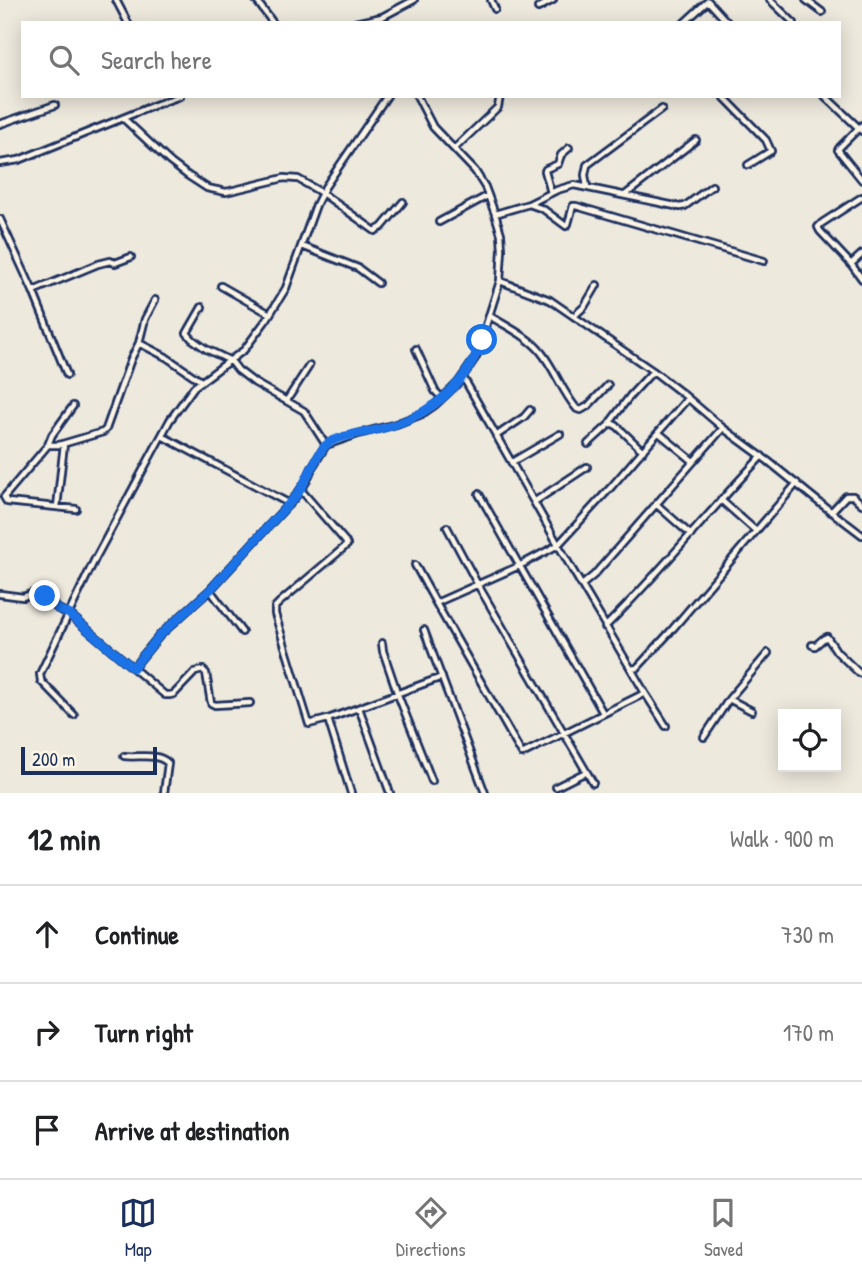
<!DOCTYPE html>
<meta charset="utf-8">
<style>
:root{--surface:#fff;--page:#f2f2f2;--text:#202124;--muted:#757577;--line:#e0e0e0;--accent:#1b2f5e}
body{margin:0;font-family:"Patrick Hand",sans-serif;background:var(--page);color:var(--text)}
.controls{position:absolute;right:21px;bottom:21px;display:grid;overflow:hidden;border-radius:0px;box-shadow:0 4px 18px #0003}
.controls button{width:63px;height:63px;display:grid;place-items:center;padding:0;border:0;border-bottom:2px solid var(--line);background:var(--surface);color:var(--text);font:35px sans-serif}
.scale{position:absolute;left:21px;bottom:18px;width:136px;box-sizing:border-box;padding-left:7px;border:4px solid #1b2f5e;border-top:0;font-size:19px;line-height:24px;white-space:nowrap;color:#1b2f5e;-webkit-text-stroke:5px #fcf5e5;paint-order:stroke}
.stop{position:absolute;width:21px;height:21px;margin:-16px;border:5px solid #1a73e8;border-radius:50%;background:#fff}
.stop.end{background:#1a73e8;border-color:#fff;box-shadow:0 2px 7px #0008}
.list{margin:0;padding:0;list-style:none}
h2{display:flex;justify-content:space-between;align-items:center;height:91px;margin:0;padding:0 28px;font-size:30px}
h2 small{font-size:23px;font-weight:400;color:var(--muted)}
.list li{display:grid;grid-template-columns:46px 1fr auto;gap:21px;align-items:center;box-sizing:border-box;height:98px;padding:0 28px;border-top:2px solid var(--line)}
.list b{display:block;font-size:26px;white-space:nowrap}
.list em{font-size:23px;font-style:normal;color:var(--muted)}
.icon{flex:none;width:38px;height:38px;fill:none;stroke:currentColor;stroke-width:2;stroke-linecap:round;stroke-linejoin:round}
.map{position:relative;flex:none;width:862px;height:793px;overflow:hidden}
.search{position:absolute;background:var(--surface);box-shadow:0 4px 18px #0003;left:21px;right:21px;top:21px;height:77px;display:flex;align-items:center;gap:18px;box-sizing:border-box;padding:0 24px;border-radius:0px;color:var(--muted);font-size:26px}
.sheet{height:385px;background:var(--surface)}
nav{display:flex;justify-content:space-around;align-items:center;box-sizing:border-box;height:98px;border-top:2px solid var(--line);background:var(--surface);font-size:19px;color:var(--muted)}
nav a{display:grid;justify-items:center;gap:4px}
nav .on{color:var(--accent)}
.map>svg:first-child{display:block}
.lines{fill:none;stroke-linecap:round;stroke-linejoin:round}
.minor-casing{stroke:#1b2f5e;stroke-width:10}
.minor{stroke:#fcf5e5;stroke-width:4.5}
.route{stroke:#1a73e8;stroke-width:9}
</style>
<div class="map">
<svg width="862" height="793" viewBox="0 0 862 793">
<rect width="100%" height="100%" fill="#eee9dd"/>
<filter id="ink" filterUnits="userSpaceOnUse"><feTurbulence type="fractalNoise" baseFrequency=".0143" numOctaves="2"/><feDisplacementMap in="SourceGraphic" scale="14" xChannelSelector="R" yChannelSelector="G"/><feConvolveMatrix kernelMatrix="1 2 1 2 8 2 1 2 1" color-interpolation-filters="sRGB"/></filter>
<g filter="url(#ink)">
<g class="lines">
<defs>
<path id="minor" d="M116,0L128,23
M256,0L273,23
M491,0L495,9
M770,0L794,23
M806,0L822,12
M708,1L728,23
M538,8L553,0
M355,23L382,17L414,0
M684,23L708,1
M723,96L766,140L771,151L769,152L748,165
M825,96L862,131
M123,118L170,162L187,175L207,188L226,192L284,178L298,179L322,193L375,231L382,227L403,202
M0,124L55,105
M862,125L840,147L838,150L862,180
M454,149L498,107L500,96
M0,163L19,160L155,105L180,96
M587,187L585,175L587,165L662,109
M551,193L545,171L546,169L558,164L561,155L569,148
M625,195L696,140
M529,204L557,190L574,185L680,207L685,206L712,186
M495,214L529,204L543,209L566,226L568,224L573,206H576L764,261
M0,219L33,291L67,375
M439,222L487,196
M302,246L358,268L378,283
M862,254L851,264L862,279
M851,264L820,231L818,227L822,223L862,197
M500,281L550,300L653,371L683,394L723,428L768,461L820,503L862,535
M221,286L270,314
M33,291L98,264L110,261L115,263L131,257
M202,307L187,333L192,339L206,349L231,361L238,370L255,383L304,411L326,445
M490,316C507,327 528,336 541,352C555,369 562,392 577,409L581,410L588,406L608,385
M574,316L584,307L597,285
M139,343L166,357L201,381
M416,349L435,391L442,398
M463,377L572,569L631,669L637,668L670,632L797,483
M287,400L309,366
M73,406L52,435L48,445L4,497L7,502L76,509
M659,433L693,461
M162,436L290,504
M496,436L524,417L530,410
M588,444L611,423
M48,445H59L103,432L106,429L131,359L139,343L145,319L155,300
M643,451L617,426L611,423V421L630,396L653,371
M512,462L560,434
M301,490L345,541L347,545L280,602L275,607V614L309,724L328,719
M479,494L603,713
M721,500L756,531
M534,502L587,467
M656,504L691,535
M57,507L64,444
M831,512L846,496H853L862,504
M447,527L478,585L593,783
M415,565L436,603
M582,585L594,575L723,428
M210,590L242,632
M0,594L23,597L36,592H41L58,609L69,614L165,695H170L174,694L195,672L203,670L206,673L211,703L215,705L250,703
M605,627C660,573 708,512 762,456
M424,630L485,793
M382,643L383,651L398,695L432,781
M812,645L815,646L823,639L827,637L837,652L859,673L862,674
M133,668L160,635L210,590L296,496L306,482L313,466L326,445L358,434L396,424L422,414L435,405L458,383L476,357L500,281L502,250L501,234L495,214L485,187L475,171L433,127L417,96
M631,669L645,693L522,754L436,603L519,566L558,545L612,486L688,398
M645,693L666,726
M729,699L752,711
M359,708L390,793
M74,715L41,681L40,674L95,559L170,420L194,387L244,350L267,319L286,288L316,205L325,187L387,96
M704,737L729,699L768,653
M124,756C138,758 157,752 168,763L164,793
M556,787L586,772
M351,793L328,719L442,677"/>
</defs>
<use href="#minor" class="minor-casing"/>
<use href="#minor" class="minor"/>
</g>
</g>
<g class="lines" filter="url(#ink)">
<path class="route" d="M45,596L58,609L69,614L133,668L160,635L210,590L296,496C307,482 315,456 326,445C334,437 360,433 372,431C423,420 464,391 482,340"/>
</g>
</svg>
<div class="controls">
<button><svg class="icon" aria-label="locate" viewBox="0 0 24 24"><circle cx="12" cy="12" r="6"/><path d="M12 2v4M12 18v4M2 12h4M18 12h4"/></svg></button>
</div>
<div class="scale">200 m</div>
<div class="stop" style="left:482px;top:340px"></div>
<div class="stop end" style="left:45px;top:596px"></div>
<div class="search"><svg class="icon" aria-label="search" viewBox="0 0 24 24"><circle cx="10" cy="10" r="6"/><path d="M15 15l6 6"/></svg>Search here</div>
</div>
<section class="sheet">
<h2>12 min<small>Walk · 900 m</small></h2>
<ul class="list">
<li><svg class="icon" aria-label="ahead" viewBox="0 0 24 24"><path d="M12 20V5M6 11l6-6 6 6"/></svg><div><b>Continue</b></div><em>730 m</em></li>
<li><svg class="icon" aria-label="right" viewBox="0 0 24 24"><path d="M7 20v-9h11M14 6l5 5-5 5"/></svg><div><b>Turn right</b></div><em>170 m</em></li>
<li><svg class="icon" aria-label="arrive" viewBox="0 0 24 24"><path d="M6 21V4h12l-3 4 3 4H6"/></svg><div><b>Arrive at destination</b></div></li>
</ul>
</section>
<nav>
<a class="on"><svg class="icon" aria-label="map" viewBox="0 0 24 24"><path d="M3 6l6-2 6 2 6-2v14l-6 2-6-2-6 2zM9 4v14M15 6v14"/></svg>Map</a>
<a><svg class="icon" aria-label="directions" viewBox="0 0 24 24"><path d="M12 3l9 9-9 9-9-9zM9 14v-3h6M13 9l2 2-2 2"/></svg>Directions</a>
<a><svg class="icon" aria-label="saved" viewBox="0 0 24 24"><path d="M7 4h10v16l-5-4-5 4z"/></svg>Saved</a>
</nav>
